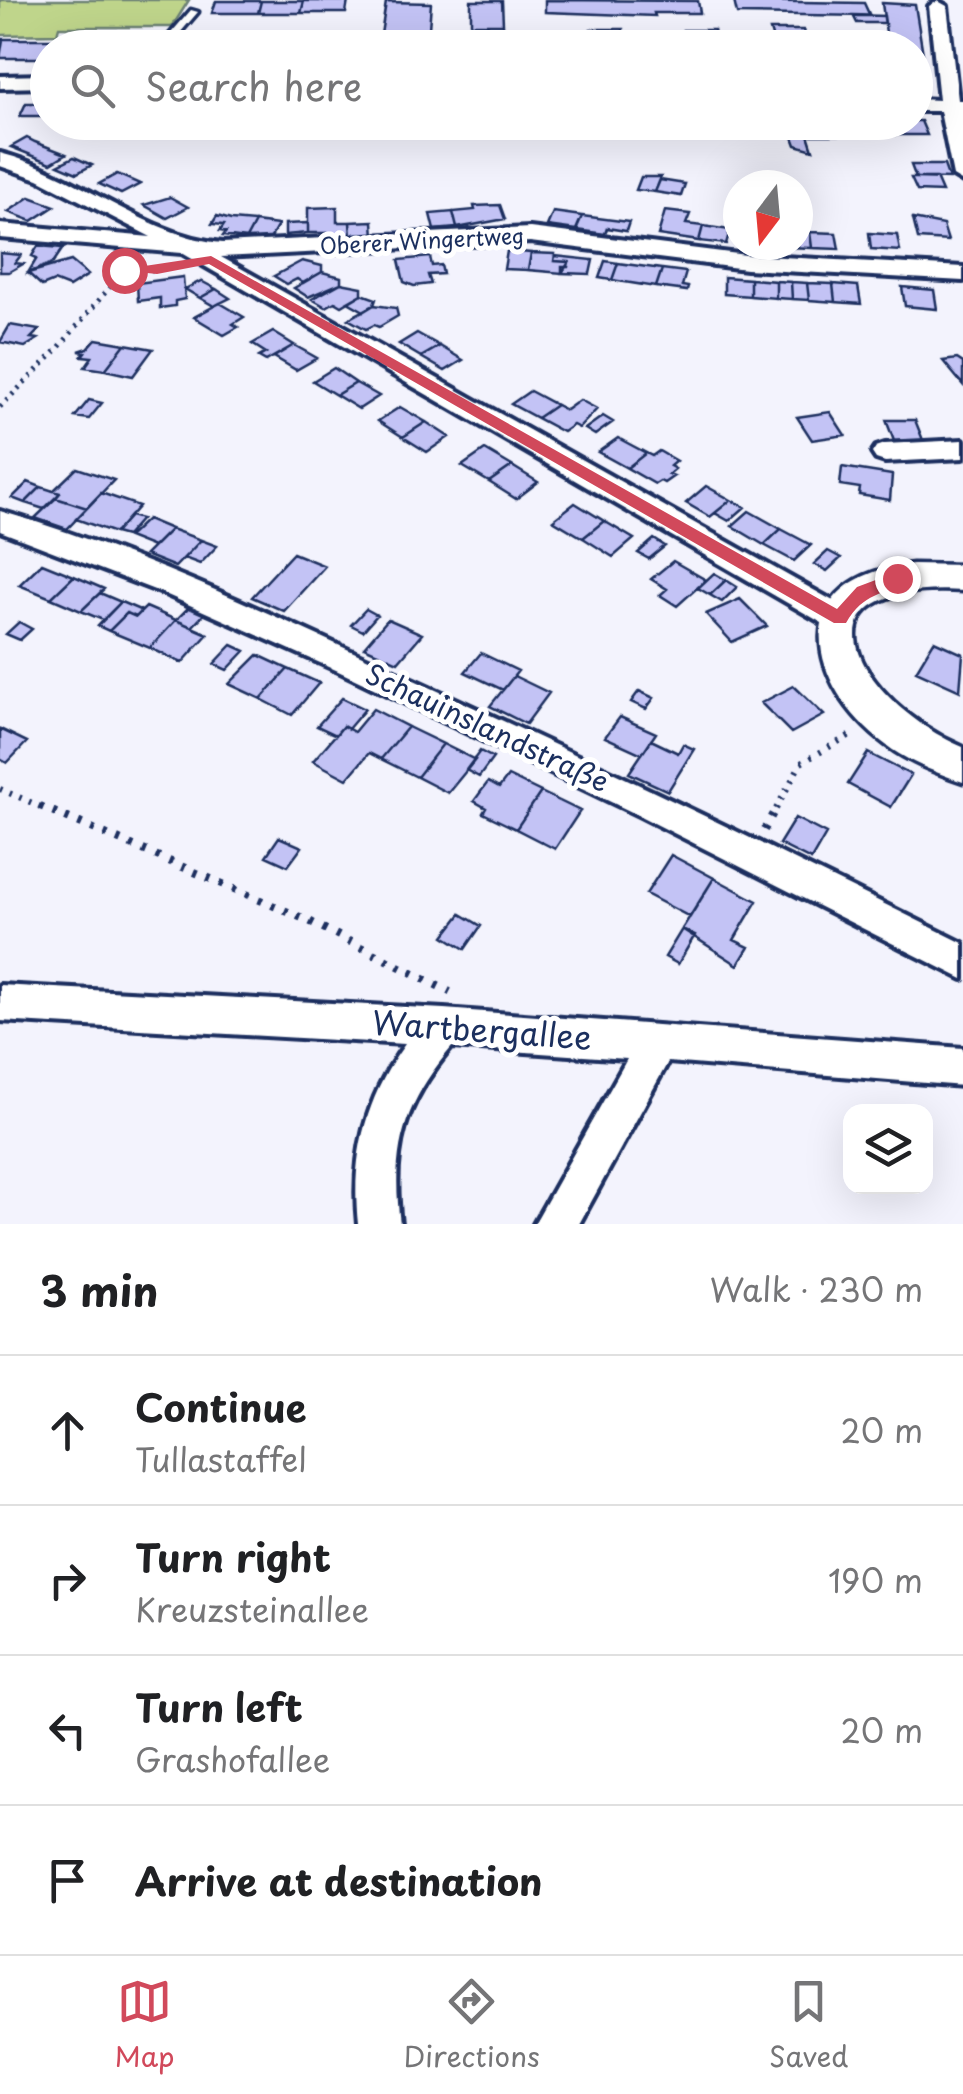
<!DOCTYPE html>
<meta charset="utf-8">
<style>
:root{--surface:#fff;--page:#f2f2f2;--text:#202124;--muted:#757577;--line:#e0e0e0;--accent:#d1495b}
body{margin:0;font-family:"Playpen Sans",sans-serif;background:var(--page);color:var(--text)}
.controls{position:absolute;right:30px;bottom:30px;display:grid;overflow:hidden;border-radius:20px;box-shadow:0 10px 40px #0002}
.controls button{width:90px;height:90px;display:grid;place-items:center;padding:0;border:0;border-bottom:2px solid var(--line);background:var(--surface);color:var(--text);font:50px sans-serif}
.compass{position:absolute;left:723px;top:170px;width:90px;height:90px;border-radius:50%;background:var(--surface);box-shadow:0 10px 40px #0002;rotate:196deg}
.stop{position:absolute;width:30px;height:30px;margin:-22px;border:8px solid #d1495b;border-radius:50%;background:#fff}
.stop.end{background:#d1495b;border-color:#fff;box-shadow:0 2px 10px #0008}
.list{margin:0;padding:0;list-style:none}
h2{display:flex;justify-content:space-between;align-items:center;height:130px;margin:0;padding:0 40px;font-size:42px}
h2 small{font-size:32px;font-weight:400;color:var(--muted)}
.list li{display:grid;grid-template-columns:65px 1fr auto;gap:30px;align-items:center;box-sizing:border-box;height:150px;padding:0 40px;border-top:2px solid var(--line)}
.list b{display:block;font-size:38px;white-space:nowrap}
.list p{margin:0;font-size:32px;white-space:nowrap;color:var(--muted)}
.list em{font-size:32px;font-style:normal;color:var(--muted)}
.icon{flex:none;width:55px;height:55px;fill:none;stroke:currentColor;stroke-width:2;stroke-linecap:round;stroke-linejoin:round}
.map{position:relative;flex:none;width:963px;height:1224px;overflow:hidden}
.search{position:absolute;background:var(--surface);box-shadow:0 10px 40px #0002;left:30px;right:30px;top:30px;height:110px;display:flex;align-items:center;gap:25px;box-sizing:border-box;padding:0 35px;border-radius:55px;color:var(--muted);font-size:38px}
.sheet{height:730px;background:var(--surface)}
nav{display:flex;justify-content:space-around;align-items:center;box-sizing:border-box;height:140px;border-top:2px solid var(--line);background:var(--surface);font-size:28px;color:var(--muted)}
nav a{display:grid;justify-items:center;gap:5px}
nav .on{color:var(--accent)}
.map>svg:first-child{display:block}
.green{fill:#bfd58b;stroke:#6d8274;stroke-width:2.5}
.building{fill:#c3c3f5;stroke:#1b2f5e;stroke-width:2.5}
.lines{fill:none;stroke-linecap:round;stroke-linejoin:round}
.service-casing{stroke:#1b2f5e;stroke-width:7}
.minor-casing{stroke:#1b2f5e;stroke-width:8}
.tertiary-casing{stroke:#1b2f5e;stroke-width:7}
.path-far2{stroke:#1b2f5e;stroke-width:5;stroke-dasharray:2.5 6;stroke-linecap:butt}
.path-far1{stroke:#1b2f5e;stroke-width:6;stroke-dasharray:2.5 8;stroke-linecap:butt}
.path{stroke:#1b2f5e;stroke-width:8;stroke-dasharray:4 10;stroke-linecap:butt}
.service{fill:#fff;fill-rule:evenodd}
.minor{fill:#fff;fill-rule:evenodd}
.tertiary{fill:#fff;fill-rule:evenodd}
.route{fill:#d1495b}
.labels{text-anchor:middle;stroke-width:10;stroke-linejoin:round;paint-order:stroke}
.far-street-label{font-size:22px;fill:#1b2f5e;stroke:#fff}
.street-label{font-size:28px;fill:#1b2f5e;stroke:#fff}
.near-street-label{font-size:32px;fill:#1b2f5e;stroke:#fff}
</style>
<div class="map">
<svg width="963" height="1224" viewBox="0 0 963 1224">
<rect width="100%" height="100%" fill="#f3f3fd"/>
<filter id="ink" filterUnits="userSpaceOnUse"><feTurbulence type="fractalNoise" baseFrequency=".01" numOctaves="2"/><feDisplacementMap in="SourceGraphic" scale="20" xChannelSelector="R" yChannelSelector="G"/><feConvolveMatrix kernelMatrix="1 2 1 2 8 2 1 2 1" color-interpolation-filters="sRGB"/></filter>
<g filter="url(#ink)">
<path class="green" d="M0,0H189L172,27H59L57,34L0,35Z"/>
<path class="building" d="M545,0L698,1L700,13H654L655,16L545,12Z
M216,1H261L258,13H212Z
M261,1H304L301,13H258Z
M304,1H348L346,13H301Z
M471,1H502L503,24H471Z
M734,1L864,3L870,16L737,14Z
M386,2L431,3L428,41H380Z
M882,3L915,5L923,54H916V48H888Z
M853,15L884,16L885,23H857Z
M476,24H503L505,47L478,48Z
M591,29H623L624,47H588L593,45L588,41L592,39Z
M683,30H714L717,48H686L681,43L684,40Z
M770,30H803L809,48H776L770,43L769,40H773Z
M77,31H116L109,48H48V58H0L3,39H74Z
M26,103H48L45,116H20Z
M916,121H921L927,135H897L892,122Z
M538,122H563V133H538Z
M563,122H585L587,133H563Z
M585,122H609L611,133H587Z
M609,122L640,123L641,129L611,133Z
M690,122H719L722,134H692Z
M719,122H746L749,135L722,134Z
M775,122H804L813,150L796,145L792,134H778Z
M804,122H833L843,131H837L838,135H808Z
M862,122H892L897,135H867Z
M27,138L35,142L66,154L51,163L11,147Z
M74,157L92,165L77,173L58,165Z
M911,165H944L949,179L916,178Z
M117,174L140,184L121,194L99,184Z
M641,177H661L655,192L636,190Z
M911,178H936L942,192L917,191Z
M660,180L685,184L681,196L655,192Z
M30,197L55,206L32,221L8,212Z
M170,197L188,207L167,218L144,205Z
M500,205L505,219L457,228L453,212L475,210L474,206Z
M337,207V222H350L351,238L327,239V233H308V208Z
M665,211L690,214L686,224L703,226L699,241L658,235Z
M453,212L457,228L434,230L430,214Z
M553,212L582,216L576,230L547,226Z
M217,216L231,220L255,222L246,239L223,236L226,232L220,231L224,225L212,224Z
M582,216L629,222L626,231L607,228L605,234L576,230Z
M913,219L943,225L948,241L918,239Z
M373,221L374,237L351,238L350,222Z
M255,222L278,225L269,241L246,239Z
M308,223V233L285,235V224Z
M703,226L730,230L726,244L699,241Z
M798,232H810L812,248L785,247L798,245Z
M810,232L836,233L839,249L812,248Z
M869,233L897,235L900,251L871,249Z
M38,246L63,248L53,263L28,273L37,258L32,256Z
M507,251L531,253L528,270L504,269Z
M0,253L21,255L15,263L23,264L9,272H0Z
M531,253L555,254L554,261L569,262L568,267H562V273L528,270Z
M555,256L593,260L590,274L562,273L569,262L554,261Z
M430,257L432,266L441,265L443,274L428,275L431,284L414,286L404,282L399,260Z
M71,261L88,275L69,287L54,281L42,286L28,273Z
M302,261L322,266V272L303,283L297,279L287,284L274,276Z
M605,261L618,263L612,280L599,278Z
M618,263L662,269L656,287L612,280Z
M662,269L686,272L682,286L688,287L687,291L656,287Z
M322,272L341,277V283L308,297L294,288Z
M183,277L185,299L175,301V306L160,308V298L138,301L137,283Z
M724,277L750,279V296L724,294Z
M750,279L776,281V298L750,296Z
M201,281L216,289L200,298L185,289Z
M776,281L791,282L792,299L776,298Z
M791,282L807,283L809,300L792,299Z
M341,283L362,287V294L342,306L335,302L326,307L312,299Z
M807,283L833,284L835,302L809,300Z
M833,284L858,286L861,304L835,302Z
M902,287L934,290L937,309L905,306Z
M216,289L230,298L214,306L200,298Z
M362,294L376,299L374,305L364,311L348,302Z
M220,303L244,317L233,324L238,327L224,335L194,317Z
M374,305L396,308L398,316L379,327L374,325L366,329L348,319Z
M10,325L39,330L31,338L38,339L25,347L0,342Z
M273,332L294,345L266,361L259,357L266,353L252,344Z
M417,333L440,346L421,357L399,344Z
M96,339L125,344L105,370L85,367L92,357L82,356L85,352L79,351L88,348Z
M125,344L153,349L133,376L105,370Z
M294,345L317,358L296,370L274,357Z
M440,346L463,360L445,371L421,357Z
M957,359L963,363V385L943,361Z
M334,368L356,383L336,395L313,381Z
M356,383L379,396L359,409L336,395Z
M530,391L556,405L537,418L511,404Z
M89,400L102,403L89,419L75,417Z
M580,400L597,409L579,428L573,425L563,432L537,418L556,405L566,410Z
M400,407L426,422L403,437L378,421Z
M830,412L845,435L812,440L797,417Z
M603,416L613,422L595,435L585,429Z
M886,420H915L923,440L894,441Z
M426,422L449,437L427,452L403,437Z
M618,438L646,453L627,468L598,452Z
M485,450L512,466L489,482L462,466Z
M659,451L676,461L670,466L675,469L669,474L674,476L664,483L660,481L655,484L627,468L646,453L652,456Z
M512,466L538,482L516,499L489,482Z
M842,467L892,475L890,500L859,495L860,488L840,485Z
M77,468L114,480L87,508L56,498L60,493L53,491Z
M28,482L41,487L25,503L12,498Z
M706,486L731,500L710,517L686,503Z
M41,487L60,493L44,509L25,503Z
M101,493L139,506L115,533L76,519Z
M56,498L87,508L67,529L35,518Z
M731,500L745,507L729,521L715,513Z
M575,503L604,521L583,538L553,520Z
M749,511L781,529L764,545L732,526Z
M130,516L141,519L126,536L115,533Z
M147,519L171,529L153,547L128,537Z
M604,521L634,539L613,557L583,538Z
M171,529L201,540L175,567L145,555Z
M781,529L811,545L794,561L764,545Z
M654,539L665,546L649,559L638,553Z
M201,540L217,546L200,564L184,558Z
M828,551L841,558L827,571L814,564Z
M293,553L325,566L284,611L252,597Z
M673,561L706,580L677,606L660,595L667,589L651,579Z
M42,563L74,576L51,598L19,585Z
M714,573L726,580L710,595L698,588Z
M74,576L104,589L81,611L51,598Z
M726,580L737,587L722,602L710,595Z
M100,593L121,602L103,620L81,611Z
M740,599L767,626L732,642L706,614Z
M121,602L142,611L136,617L127,613L109,631L98,626Z
M192,604L208,610L192,627L176,620Z
M146,607L176,620L150,648L109,631L127,613L136,617Z
M366,609L377,615L363,631L351,625Z
M388,619L422,634L398,662L364,647Z
M176,620L208,634L182,663L150,648Z
M19,622L32,629L20,640L6,634Z
M934,641L963,654L960,691L916,671Z
M232,645L245,651L227,670L214,664Z
M481,653L518,671L503,690L465,672Z
M258,655L288,669L261,699L229,684Z
M288,669L319,683L292,715L261,699Z
M514,676L549,693L526,724L490,706Z
M794,686L824,715L791,733L761,703Z
M639,691L654,698L646,709L631,702Z
M342,698L365,709L348,729L343,726L336,735L317,726Z
M373,709L408,727L381,759L369,753L347,779L313,761L343,726L354,732Z
M620,717L656,733L642,754L605,737Z
M408,727L443,744L417,777L381,759Z
M0,729L27,742L7,763L0,759Z
M651,740L678,753L683,744L694,749L668,791L629,773Z
M443,744L475,760L448,793L417,777Z
M480,751L493,758L479,777L466,770Z
M868,753L911,775L891,807L848,784Z
M508,776L541,792L516,829L483,813L486,808L474,801L488,782L499,788Z
M541,792L580,811L555,849L516,829Z
M795,818L826,834L811,860L779,844Z
M279,837L302,847L288,866L266,856Z
M671,855L714,878L690,917L646,894Z
M714,878L757,901L734,940L749,947L738,965L682,929Z
M461,914L481,926L465,949L444,936Z
M682,929L695,935L678,964L665,957Z"/>
<g class="lines">
<defs>
<path id="service" d="M191,10L198,12L167,48H158Z"/>
<path id="minor" d="M938,1L947,6L958,100H963V182L953,176L940,111H916V99L939,100L929,6Z
M48,75V87L0,88V76Z
M0,153C77,172 146,237 223,243L530,228L746,255L963,267V281L746,269L530,242L221,257L851,611L855,619L851,627L840,630L829,627L182,253L0,238V224L151,237L38,179L0,166Z
M963,440V458L885,462L876,459L872,453L876,447L885,444Z
M0,511C138,551 271,614 401,674C590,760 778,850 963,943V979L638,815L336,670L165,594L0,531Z
M0,985L444,1009L963,1048V1086L668,1062L579,1224H534L627,1059L452,1047C403,1105 391,1149 400,1224H358C351,1157 365,1099 405,1044L0,1021Z"/>
<path id="tertiary" d="M913,564L963,565V591C787,580 858,701 963,747V782C937,773 908,762 886,745C804,683 785,577 913,564Z"/>
</defs>
<use href="#service" class="service-casing"/>
<use href="#minor" class="minor-casing"/>
<use href="#tertiary" class="tertiary-casing"/>
<path class="path-far2" d="M0,407L56,351L125,269L155,270"/>
<path class="path-far1" d="M0,789L46,809
M776,809L801,763L854,733"/>
<path class="path" d="M40,806L307,920L450,992
M764,830L777,806"/>
<use href="#service" class="service"/>
<use href="#minor" class="minor"/>
<use href="#tertiary" class="tertiary"/>
</g>
</g>
<path class="route" d="M211,256L837,609L857,587L897,572L905,578C883,598 864,591 846,623H834L209,264L157,274L118,270Z"/>
<g class="labels">
<g class="far-street-label">
<text transform="translate(422 241) rotate(-3)" y="8">Oberer Wingertweg</text>
</g>
<g class="street-label">
<text transform="translate(487 728) rotate(25)" y="10">Schauinslandstraße</text>
</g>
<g class="near-street-label">
<text transform="translate(482 1031) rotate(4)" y="11">Wartbergallee</text>
</g>
</g>
</svg>
<div class="controls">
<button><svg class="icon" aria-label="layers" viewBox="0 0 24 24"><path d="M12 4l9 5-9 5-9-5zM3 14l9 5 9-5"/></svg></button>
</div>
<svg class="compass" viewBox="-18 -18 36 36"><path d="M0-13l5 13h-10z" fill="#e53935"/><path d="M0 13l5-13h-10z" fill="#757577"/></svg>
<div class="stop" style="left:124px;top:270px"></div>
<div class="stop end" style="left:897px;top:578px"></div>
<div class="search"><svg class="icon" aria-label="search" viewBox="0 0 24 24"><circle cx="10" cy="10" r="6"/><path d="M15 15l6 6"/></svg>Search here</div>
</div>
<section class="sheet">
<h2>3 min<small>Walk · 230 m</small></h2>
<ul class="list">
<li><svg class="icon" aria-label="ahead" viewBox="0 0 24 24"><path d="M12 20V5M6 11l6-6 6 6"/></svg><div><b>Continue</b><p>Tullastaffel</p></div><em>20 m</em></li>
<li><svg class="icon" aria-label="right" viewBox="0 0 24 24"><path d="M7 20v-9h11M14 6l5 5-5 5"/></svg><div><b>Turn right</b><p>Kreuzsteinallee</p></div><em>190 m</em></li>
<li><svg class="icon" aria-label="left" viewBox="0 0 24 24"><path d="M17 20v-9H6M10 6l-5 5 5 5"/></svg><div><b>Turn left</b><p>Grashofallee</p></div><em>20 m</em></li>
<li><svg class="icon" aria-label="arrive" viewBox="0 0 24 24"><path d="M6 21V4h12l-3 4 3 4H6"/></svg><div><b>Arrive at destination</b></div></li>
</ul>
</section>
<nav>
<a class="on"><svg class="icon" aria-label="map" viewBox="0 0 24 24"><path d="M3 6l6-2 6 2 6-2v14l-6 2-6-2-6 2zM9 4v14M15 6v14"/></svg>Map</a>
<a><svg class="icon" aria-label="directions" viewBox="0 0 24 24"><path d="M12 3l9 9-9 9-9-9zM9 14v-3h6M13 9l2 2-2 2"/></svg>Directions</a>
<a><svg class="icon" aria-label="saved" viewBox="0 0 24 24"><path d="M7 4h10v16l-5-4-5 4z"/></svg>Saved</a>
</nav>
